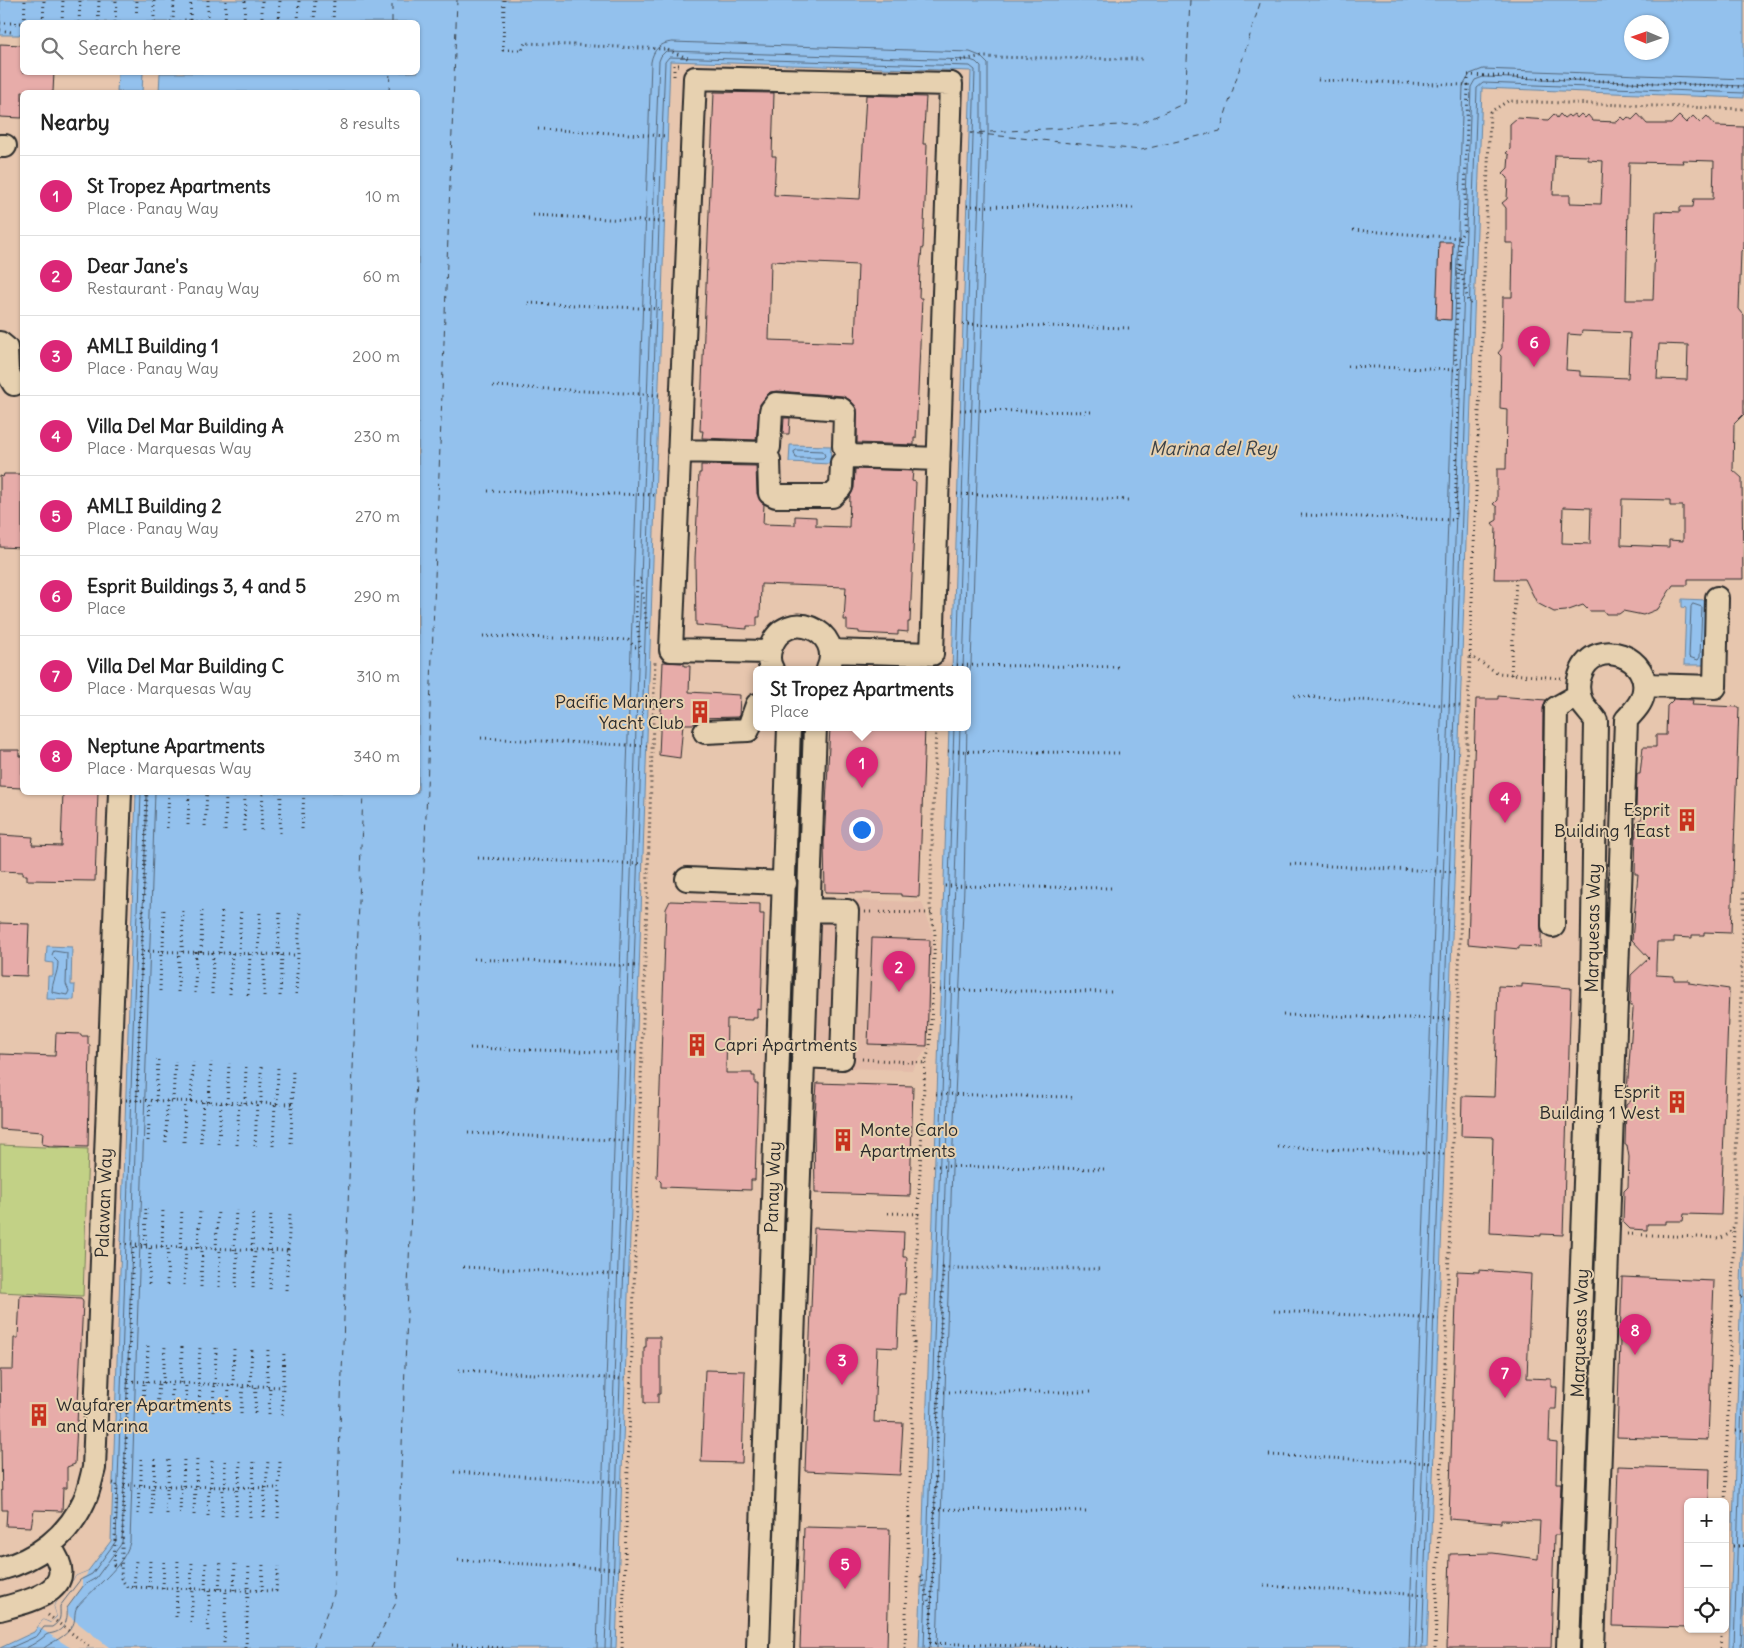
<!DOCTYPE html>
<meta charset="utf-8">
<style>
:root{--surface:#fff;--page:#f6f6f6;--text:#222;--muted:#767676;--line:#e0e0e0;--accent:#db2777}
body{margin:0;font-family:Delius,sans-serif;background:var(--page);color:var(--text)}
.controls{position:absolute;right:15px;bottom:15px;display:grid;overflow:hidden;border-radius:8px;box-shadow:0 1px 4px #0004}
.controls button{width:45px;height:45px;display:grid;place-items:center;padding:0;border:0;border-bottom:1px solid var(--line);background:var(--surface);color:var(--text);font:25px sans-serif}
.compass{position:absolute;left:1624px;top:15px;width:45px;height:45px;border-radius:50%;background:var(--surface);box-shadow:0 1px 4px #0004;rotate:272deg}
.you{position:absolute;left:861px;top:829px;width:18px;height:18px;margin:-12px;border:4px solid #fff;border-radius:50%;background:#1a73e8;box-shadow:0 0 0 8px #1a73e833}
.badge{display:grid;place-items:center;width:32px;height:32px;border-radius:50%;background:var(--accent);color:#fff;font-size:16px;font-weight:700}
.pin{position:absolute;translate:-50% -41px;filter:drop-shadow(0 1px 2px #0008)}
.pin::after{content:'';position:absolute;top:26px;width:18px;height:15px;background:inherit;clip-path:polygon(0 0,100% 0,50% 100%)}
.popup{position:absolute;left:753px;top:666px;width:218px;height:65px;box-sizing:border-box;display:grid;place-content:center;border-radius:8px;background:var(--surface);filter:drop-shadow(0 1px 4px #0005);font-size:16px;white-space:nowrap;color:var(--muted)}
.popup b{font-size:19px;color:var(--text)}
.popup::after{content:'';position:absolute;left:50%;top:100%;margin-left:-10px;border:10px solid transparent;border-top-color:var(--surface)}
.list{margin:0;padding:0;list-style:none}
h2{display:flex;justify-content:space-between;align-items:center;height:65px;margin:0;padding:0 20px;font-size:21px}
h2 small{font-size:16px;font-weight:400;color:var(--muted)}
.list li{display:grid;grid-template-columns:32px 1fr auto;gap:15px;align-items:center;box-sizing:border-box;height:80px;padding:0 20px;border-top:1px solid var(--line)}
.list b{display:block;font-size:19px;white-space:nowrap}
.list p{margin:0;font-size:16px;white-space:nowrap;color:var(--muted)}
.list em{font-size:16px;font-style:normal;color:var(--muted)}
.icon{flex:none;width:28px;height:28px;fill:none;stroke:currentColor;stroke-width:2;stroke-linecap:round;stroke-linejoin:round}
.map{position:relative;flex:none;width:1744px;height:1648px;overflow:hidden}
.search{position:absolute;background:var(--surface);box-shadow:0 1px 4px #0004;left:20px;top:20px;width:400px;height:55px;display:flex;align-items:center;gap:12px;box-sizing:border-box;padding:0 18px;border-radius:8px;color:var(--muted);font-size:19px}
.panel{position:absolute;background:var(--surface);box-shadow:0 1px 4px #0004;left:20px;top:90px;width:400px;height:705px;border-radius:8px}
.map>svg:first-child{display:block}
.built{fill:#e3bba9}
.green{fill:#c2d186;stroke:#767e58}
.water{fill:#93c1ed;stroke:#69859f;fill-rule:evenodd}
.pier{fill:#e7c6ae}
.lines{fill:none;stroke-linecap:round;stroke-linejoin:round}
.shore{stroke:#556779;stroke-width:1}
.ferry{stroke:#3b4248;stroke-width:1;stroke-dasharray:6 5;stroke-linecap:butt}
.building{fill:#e7aca9;stroke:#2b2b2b;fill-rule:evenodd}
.minor-casing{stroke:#2b2b2b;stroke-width:26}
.path{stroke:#2b2b2b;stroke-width:3;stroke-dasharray:1 4;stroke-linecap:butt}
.minor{stroke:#e7d1b0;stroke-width:22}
.labels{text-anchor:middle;stroke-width:4;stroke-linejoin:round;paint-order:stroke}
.poi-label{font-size:18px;fill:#2b2b2b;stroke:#e7d1b0;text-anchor:end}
.street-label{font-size:18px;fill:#2b2b2b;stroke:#e7d1b0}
.water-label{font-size:19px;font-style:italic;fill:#3b4248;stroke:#e7d1b0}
</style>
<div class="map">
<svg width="1744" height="1648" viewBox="0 0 1744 1648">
<rect width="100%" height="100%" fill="#e7c6ae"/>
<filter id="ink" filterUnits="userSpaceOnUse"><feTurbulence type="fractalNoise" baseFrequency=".02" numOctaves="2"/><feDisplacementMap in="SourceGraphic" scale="10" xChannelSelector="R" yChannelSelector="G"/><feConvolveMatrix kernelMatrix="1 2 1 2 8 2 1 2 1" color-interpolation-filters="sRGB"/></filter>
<g filter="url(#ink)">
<path class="built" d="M822,899L922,902L933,935L928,1047L912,1070L816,1067Z"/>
<path class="green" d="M0,1145L88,1149L83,1296L0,1292Z"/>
<path class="water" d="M0,0H1744V98L1482,88L1427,1648H919L949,727H967V669H952L971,71L670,61L616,1648H0L34,1632L43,1620L51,1623L57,1616L54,1606L76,1576L88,1571L111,1541L136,793L418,792V92H159L160,73L418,72V22H22V35H0ZM1632,22H1662V52H1632Z
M118,73H143L142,92H117Z
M790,445L831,446L830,464L789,462Z
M1682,599L1707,600L1705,665H1684L1686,608L1682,607Z
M47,946L72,947L71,985H75L74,1000L47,999L48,976H53V963L46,962Z
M1744,1195V1648H1729Z"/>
<path class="pier" d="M88,1571L86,1576L82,1578V1588L67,1609L69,1616L110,1648H71L38,1627L43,1620L50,1623L57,1617L54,1606L76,1576Z"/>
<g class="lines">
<path class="shore" d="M797,450L823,451L825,456L823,458H796L794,452Z
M1693,604L1702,607L1700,657L1698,660L1689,657L1691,607Z
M54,951L67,953L66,984L69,991L67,995L52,992C52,981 58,974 58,962L52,956Z
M10,1648L37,1636L44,1627H52C62,1620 60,1617 60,1606L80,1580L92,1574L116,1541L141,792
M26,1648C34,1644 39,1641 46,1635C49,1633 50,1634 53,1633C66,1630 68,1618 67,1608L84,1585L96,1578L122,1543L147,792
M44,1648C53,1641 64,1638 71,1628C77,1621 73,1613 77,1607C92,1589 125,1566 130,1542L155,792
M597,1648L651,62C653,50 660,43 672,42L970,52L980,56L988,64V134L971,665L967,679
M605,1648L656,135L659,61L661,56L666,51L970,60L976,62L981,67V133L963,669
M611,1648L662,135L665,62L669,57L970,66L975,70L957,669
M924,1648L954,727
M930,1648L960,727
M937,1648L952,1167L964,887L967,723
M1409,1648L1463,86L1470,74L1483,69L1744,79
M1416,1648L1471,87L1475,80L1483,77L1744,86
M1422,1648L1477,88L1483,83L1744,93
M1734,1648L1744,1340
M1741,1648L1744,1555"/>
<path class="ferry" d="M1190,0L1185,103L1139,124L970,133L1141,150L1220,131L1261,0
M392,22V0
M389,92L390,72
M313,1648L334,1594L363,792
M372,1648L396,1603L457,0"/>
</g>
<path class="building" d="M0,44L22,45V72H54L53,92H22V118L0,117Z
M714,92L774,93L772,156H776L774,195L860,199L866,95L926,97L923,144H927L925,202L923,248H922L920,267L919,298H922L916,438H914V445L857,443V409L850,400L843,396L777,391L770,392L760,404L756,440L702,438L703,431H700ZM771,261L858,265L855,343L769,340Z
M1554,114L1557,118L1560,114L1564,118L1568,115L1570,117L1574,114L1577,118L1581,114L1585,118L1588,115L1593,121L1617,122L1622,117L1625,120L1628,117L1632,120L1638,114L1647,124H1671L1679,116L1686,123L1693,116L1700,123L1707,116L1716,126L1744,127V248L1741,251L1739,309L1744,315V414L1734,424L1733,470L1742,478L1743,579H1688V585H1673L1658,609L1643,615L1623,611L1619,614H1606L1604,611H1589L1583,605L1566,611L1554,612L1537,603L1525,579H1494L1496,528L1492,523L1497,520V507L1493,504L1497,500V469H1506L1507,409L1500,408L1501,356L1498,353L1502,348L1503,297H1512L1513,243H1506V208L1502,203L1507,199L1508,178L1503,173L1508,168L1509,155L1506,153L1510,149V124L1517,118L1548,120ZM1555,155L1588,156V160L1603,161L1601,204L1570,203V195H1553ZM1682,160L1714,161L1713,199H1694L1693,207H1680V212L1656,211L1653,300H1626L1629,162L1683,163ZM1582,331L1630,333L1628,378L1580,376V371L1566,370L1568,334L1581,335ZM1659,344L1688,345L1687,380L1657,379ZM1622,499L1670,500V506H1683V541L1669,540V547L1621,545ZM1563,507L1591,508L1590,544L1562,543Z
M1439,242H1453L1451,320L1436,319Z
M784,418H790L789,434H783Z
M701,465L756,466L757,494L764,504L763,524L795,525V516L816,517V526L849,527L850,496L854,488L855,469L913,471L912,481L916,482L910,622H908V632L898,631V635L859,633V631L847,630V620H844L846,587L761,584L760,617H757V626H747V629L696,625L695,559L699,473H701Z
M4,474H22V548L0,547V476L3,477Z
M663,662L684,663V666H690L689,692L740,695L739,717L695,718V724H683L680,758L659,755Z
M1498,696L1546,700L1543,708L1541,947L1519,946V949L1468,944L1476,699H1498Z
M1674,699L1693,700L1692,705L1739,707L1731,933L1704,932V935H1692V938L1674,937V942H1657L1656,965V975L1674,976V980H1689V983L1729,989L1721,1215L1684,1214L1683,1221H1666V1224H1647V1230L1630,1229L1623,1222L1624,1191L1628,1187L1629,1157L1627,1145H1625L1626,1105L1633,1099L1627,1091L1633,1010V1006H1630L1631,975L1649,958L1632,940L1638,874H1635L1636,823L1643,817L1636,810L1637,774H1640L1643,747H1656V735H1666L1667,706Z
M830,727H925L919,897L901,896V894L825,892L824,843Z
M0,750H19V756H22V788L0,787Z
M63,792H98L95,881L27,880V875H23V872L0,871V835L33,837L32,845L61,846Z
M670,901L760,904V914H764L761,1010L757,1009V1018H753V1020L727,1019L726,1073H752V1076H755V1084H758L755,1180H751V1190L661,1187V1182L657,1178L666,909Z
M0,923L29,924L27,976L0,975Z
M872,938L930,940L927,1046L868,1044Z
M1522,984L1571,988L1563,1235L1541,1234V1236L1490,1233L1493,1137L1461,1136L1462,1096L1494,1097L1498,986L1522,987Z
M56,1033L81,1034V1036H88V1044L90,1045L88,1147L50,1146L42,1144L43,1132L0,1129V1054L55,1056Z
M817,1083L913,1086L910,1196L815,1193L814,1129Z
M814,1228L904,1232L903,1257H907L905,1294H899L897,1348L877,1347L874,1422L903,1423L900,1475L805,1471Z
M1479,1270L1531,1274L1527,1378L1551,1379V1387H1557L1556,1409H1550L1549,1442L1557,1443L1556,1483H1561L1559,1535H1554L1551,1648H1447L1450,1554L1493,1553L1538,1559L1540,1521L1501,1520V1523L1449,1519L1457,1271L1479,1272Z
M1622,1277L1714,1281L1708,1440L1617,1437Z
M20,1295L81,1298L83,1302L75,1464L67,1467V1488H63L62,1511L34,1510L31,1527L6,1526L7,1510H2L0,1370H13L14,1338H18Z
M646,1337H660V1394H658V1403H644V1347H646Z
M705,1370L745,1371L742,1463L701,1462Z
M1618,1466L1710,1469L1709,1502H1688V1628L1613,1626Z
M804,1527L890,1529L887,1648H800Z"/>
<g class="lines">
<defs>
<path id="minor" d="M0,146H5
M0,343L6,348L7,372L14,384
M679,451L764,453L769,460L770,493L776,496H832L841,487L842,463L849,456L939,459
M762,453L769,447L771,411L776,404L841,409L845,413L844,446L849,456
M769,652L671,650L695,78L951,84L932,654L831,651
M772,669C768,662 768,655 771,647C785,606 845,630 828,669
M1645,685L1715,687L1717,598
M705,732L748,730L757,705
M687,879L785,883
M1553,926L1556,708L1579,695
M803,1056L842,1058L847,911L808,910
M0,1569C36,1560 68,1536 84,1501C89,1491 91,1479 94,1468L120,792
M0,1609C34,1600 83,1589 49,1546
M758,1648L789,727
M782,1648L815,727
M1568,1648L1592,990L1596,721C1592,715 1586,709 1582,703C1577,693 1577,683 1581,673C1595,635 1654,657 1643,695C1641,705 1632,713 1626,720L1593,1648"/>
</defs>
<use href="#minor" class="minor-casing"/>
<path class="path" d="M504,0L503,50H522L525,43L665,49L690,59
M190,20L191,0
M208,21V0
M24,22L25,0
M43,22L44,0
M62,22L63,0
M79,22L80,0
M98,22L99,0
M115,22L116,0
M136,22L137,0
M154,22V0
M171,22L173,20L174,0
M180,22L183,20L238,22
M225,22L226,0
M244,22L245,0
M262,22V0
M279,22L280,0
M298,22L299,0
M314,22L315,0
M333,22L334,0
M0,23H22
M0,30L11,32V35
M951,62L978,57L1143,59
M674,76V65H679
M1468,85V75L1744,87
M538,129L667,136
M967,206L1134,208
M533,215L664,222
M1353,230L1460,238
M1460,265L1468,302L1474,304
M528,303L662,309
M963,324L1131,328
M1348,366L1459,370
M493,386L659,395
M960,410L1093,412
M488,491L655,495
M957,494L1129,500
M1301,515L1455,520L1459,370L1455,357L1460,238L1464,230L1468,85L1316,80
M483,636L628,640L635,647H640L636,614L637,580L641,579L647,628H651
M952,665L1121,667
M1511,675L1516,579
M1561,678L1498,673L1470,656L1490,112L1508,101L1744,109
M1294,696L1460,706
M481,738L647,746
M948,751L1119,753
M188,825L189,792
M205,826L207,792
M167,828L169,792
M302,829L304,792
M261,830L263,792
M225,831L226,792
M244,831L245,792
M280,833L281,792
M478,858L643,864
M1290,864L1455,872
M945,886L1113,888
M865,912L931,913
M143,951L297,955
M163,951L164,906
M182,952L183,907
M201,952L202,908
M220,953L222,908
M239,953L241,908
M258,954L260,910
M278,954L280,910
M474,959L639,966
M940,990L1111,992
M160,991L161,951
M178,992L179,952
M195,993L196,952
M212,994L213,953
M230,994L232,953
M296,994L300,913
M248,995L250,954
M264,996L265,954
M280,996L282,954
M1283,1015L1449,1019
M470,1048L636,1053
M862,1059L925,1063
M936,1094L1073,1097
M126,1100L292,1104
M137,1101L147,792
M156,1101L158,1060
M173,1101L175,1061
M191,1102L193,1062
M209,1102L211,1062
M227,1103L229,1063
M245,1103L246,1064
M261,1103V1065
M277,1104L278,1065
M468,1133L632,1141
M148,1141L150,1101
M166,1142L167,1101
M184,1142L185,1102
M201,1143L203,1102
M291,1143L293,1068
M219,1144L221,1103
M237,1145L239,1103
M255,1146L257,1103
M273,1146L275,1104
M1278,1147L1444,1154
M933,1166L1104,1169
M888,1213L918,1214L925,1063L930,1047L935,933L930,906L936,727
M1627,1234L1721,1238L1729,1234L1734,1226L1744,892
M121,1243L148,1245
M145,1245L146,1207
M156,1246L288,1251
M157,1247H133L121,1578L127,1587L276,1591L278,1566
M162,1247L163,1208
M180,1248L182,1209
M198,1248L200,1210
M216,1249L218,1210
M234,1250L236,1210
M252,1250L253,1211
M269,1251L271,1212
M463,1267L629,1275
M149,1284L150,1247
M167,1285L168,1247
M184,1285L186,1248
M201,1287L202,1248
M219,1287L220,1249
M236,1288L237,1250
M253,1288L255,1250
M270,1289L272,1251
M286,1290L290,1213
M1741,1297H1744
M1274,1311L1439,1319
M459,1370L625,1379
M128,1381L283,1387
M147,1382L148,1345
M163,1383L165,1346
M181,1383L182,1346
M198,1384L200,1347
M215,1384L216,1348
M233,1385L234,1348
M250,1386L252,1348
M267,1386L268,1349
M939,1392H1094
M143,1410L144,1382
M157,1410L159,1382
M171,1411L172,1383
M185,1412L186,1383
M199,1412L200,1384
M213,1412L214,1384
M228,1412L229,1385
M241,1413L243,1385
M255,1413L256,1386
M269,1414L270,1386
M282,1415L284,1350
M1736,1431H1744
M1269,1455L1434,1463
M454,1472L622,1482
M113,1483L117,1484L114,1565H121
M124,1485L279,1488
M141,1485V1457
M154,1485L155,1457
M168,1486L169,1457
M183,1486L184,1458
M196,1486L197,1458
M211,1487L212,1458
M225,1487V1459
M239,1487L240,1460
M253,1488L254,1460
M266,1488L268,1460
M1725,1502L1734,1227
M935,1509L1089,1511
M138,1514L139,1485
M152,1514L153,1485
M167,1514V1486
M180,1514L181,1486
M194,1515L195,1486
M208,1516L209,1487
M222,1516L223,1487
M236,1516L237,1487
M250,1517L251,1488
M264,1517L265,1488
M278,1518L280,1461
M1733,1546H1744
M453,1560L619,1569
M921,1576L930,1606
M1264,1586L1428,1595
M134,1587L136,1560
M149,1587L150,1560
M163,1588L164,1561
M191,1589L192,1561
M205,1589L206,1561
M219,1589L221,1561
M234,1590L235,1562
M262,1591L263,1564
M48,1615L91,1648
M176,1617L178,1560
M191,1622L193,1589
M208,1631L210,1589
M224,1643L226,1590
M930,1643L1076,1648
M452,1645L504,1648
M246,1648L249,1563
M622,1648L655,662
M905,1648L918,1214
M930,1648L943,1268L1100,1269
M1435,1648L1470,656
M1721,1648V1629"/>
<use href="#minor" class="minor"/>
</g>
</g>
<defs>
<symbol id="building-bare" viewBox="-9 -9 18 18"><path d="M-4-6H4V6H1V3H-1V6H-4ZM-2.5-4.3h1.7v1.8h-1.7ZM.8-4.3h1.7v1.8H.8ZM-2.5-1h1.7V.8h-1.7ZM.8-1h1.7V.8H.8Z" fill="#c8321e" stroke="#e7d1b0" stroke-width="2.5" paint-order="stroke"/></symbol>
</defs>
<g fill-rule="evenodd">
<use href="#building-bare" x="684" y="696" width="32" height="32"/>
<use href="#building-bare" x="1671" y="804" width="32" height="32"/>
<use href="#building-bare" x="681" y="1029" width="32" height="32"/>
<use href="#building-bare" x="1661" y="1086" width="32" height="32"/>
<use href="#building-bare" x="827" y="1124" width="32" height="32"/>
<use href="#building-bare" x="23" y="1399" width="32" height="32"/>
</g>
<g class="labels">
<g class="poi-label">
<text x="684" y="708">Pacific Mariners<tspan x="684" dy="21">Yacht Club</tspan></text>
<text x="1670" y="816">Esprit<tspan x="1670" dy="21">Building 1 East</tspan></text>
<text x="714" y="1051" text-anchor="start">Capri Apartments</text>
<text x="1660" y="1098">Esprit<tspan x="1660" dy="21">Building 1 West</tspan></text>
<text x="860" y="1136" text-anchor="start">Monte Carlo<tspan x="860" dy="21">Apartments</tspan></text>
<text x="56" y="1411" text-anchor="start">Wayfarer Apartments<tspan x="56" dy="21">and Marina</tspan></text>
</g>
<g class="street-label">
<text transform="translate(1593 928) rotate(-89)" y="6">Marquesas Way</text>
<text transform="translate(773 1187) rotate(-88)" y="6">Panay Way</text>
<text transform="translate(104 1203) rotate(-88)" y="6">Palawan Way</text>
<text transform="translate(1580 1333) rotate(-88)" y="6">Marquesas Way</text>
</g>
<g class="water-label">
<text x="1213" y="455">Marina del Rey</text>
</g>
</g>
</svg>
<div class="controls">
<button>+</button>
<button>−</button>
<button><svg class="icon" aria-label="locate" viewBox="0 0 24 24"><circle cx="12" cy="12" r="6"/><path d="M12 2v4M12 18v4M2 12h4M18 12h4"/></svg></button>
</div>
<svg class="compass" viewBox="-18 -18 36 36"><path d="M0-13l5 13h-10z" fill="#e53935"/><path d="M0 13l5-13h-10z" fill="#767676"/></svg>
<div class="you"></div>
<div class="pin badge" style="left:862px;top:788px">1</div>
<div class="popup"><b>St Tropez Apartments</b>Place</div>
<div class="pin badge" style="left:899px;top:992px">2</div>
<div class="pin badge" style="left:842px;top:1385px">3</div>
<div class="pin badge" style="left:1505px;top:823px">4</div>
<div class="pin badge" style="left:845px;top:1589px">5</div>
<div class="pin badge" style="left:1534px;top:367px">6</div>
<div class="pin badge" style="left:1505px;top:1398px">7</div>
<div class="pin badge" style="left:1635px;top:1355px">8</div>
<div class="search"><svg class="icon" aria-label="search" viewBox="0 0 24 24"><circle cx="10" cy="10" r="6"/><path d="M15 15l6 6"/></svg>Search here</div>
<section class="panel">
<h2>Nearby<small>8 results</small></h2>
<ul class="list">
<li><span class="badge">1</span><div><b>St Tropez Apartments</b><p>Place · Panay Way</p></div><em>10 m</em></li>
<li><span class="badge">2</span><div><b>Dear Jane's</b><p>Restaurant · Panay Way</p></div><em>60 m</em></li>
<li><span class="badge">3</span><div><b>AMLI Building 1</b><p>Place · Panay Way</p></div><em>200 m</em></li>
<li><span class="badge">4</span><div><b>Villa Del Mar Building A</b><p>Place · Marquesas Way</p></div><em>230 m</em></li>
<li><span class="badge">5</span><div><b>AMLI Building 2</b><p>Place · Panay Way</p></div><em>270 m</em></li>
<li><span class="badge">6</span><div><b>Esprit Buildings 3, 4 and 5</b><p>Place</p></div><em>290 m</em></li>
<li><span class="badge">7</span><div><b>Villa Del Mar Building C</b><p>Place · Marquesas Way</p></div><em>310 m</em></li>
<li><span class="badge">8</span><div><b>Neptune Apartments</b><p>Place · Marquesas Way</p></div><em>340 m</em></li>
</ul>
</section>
</div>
